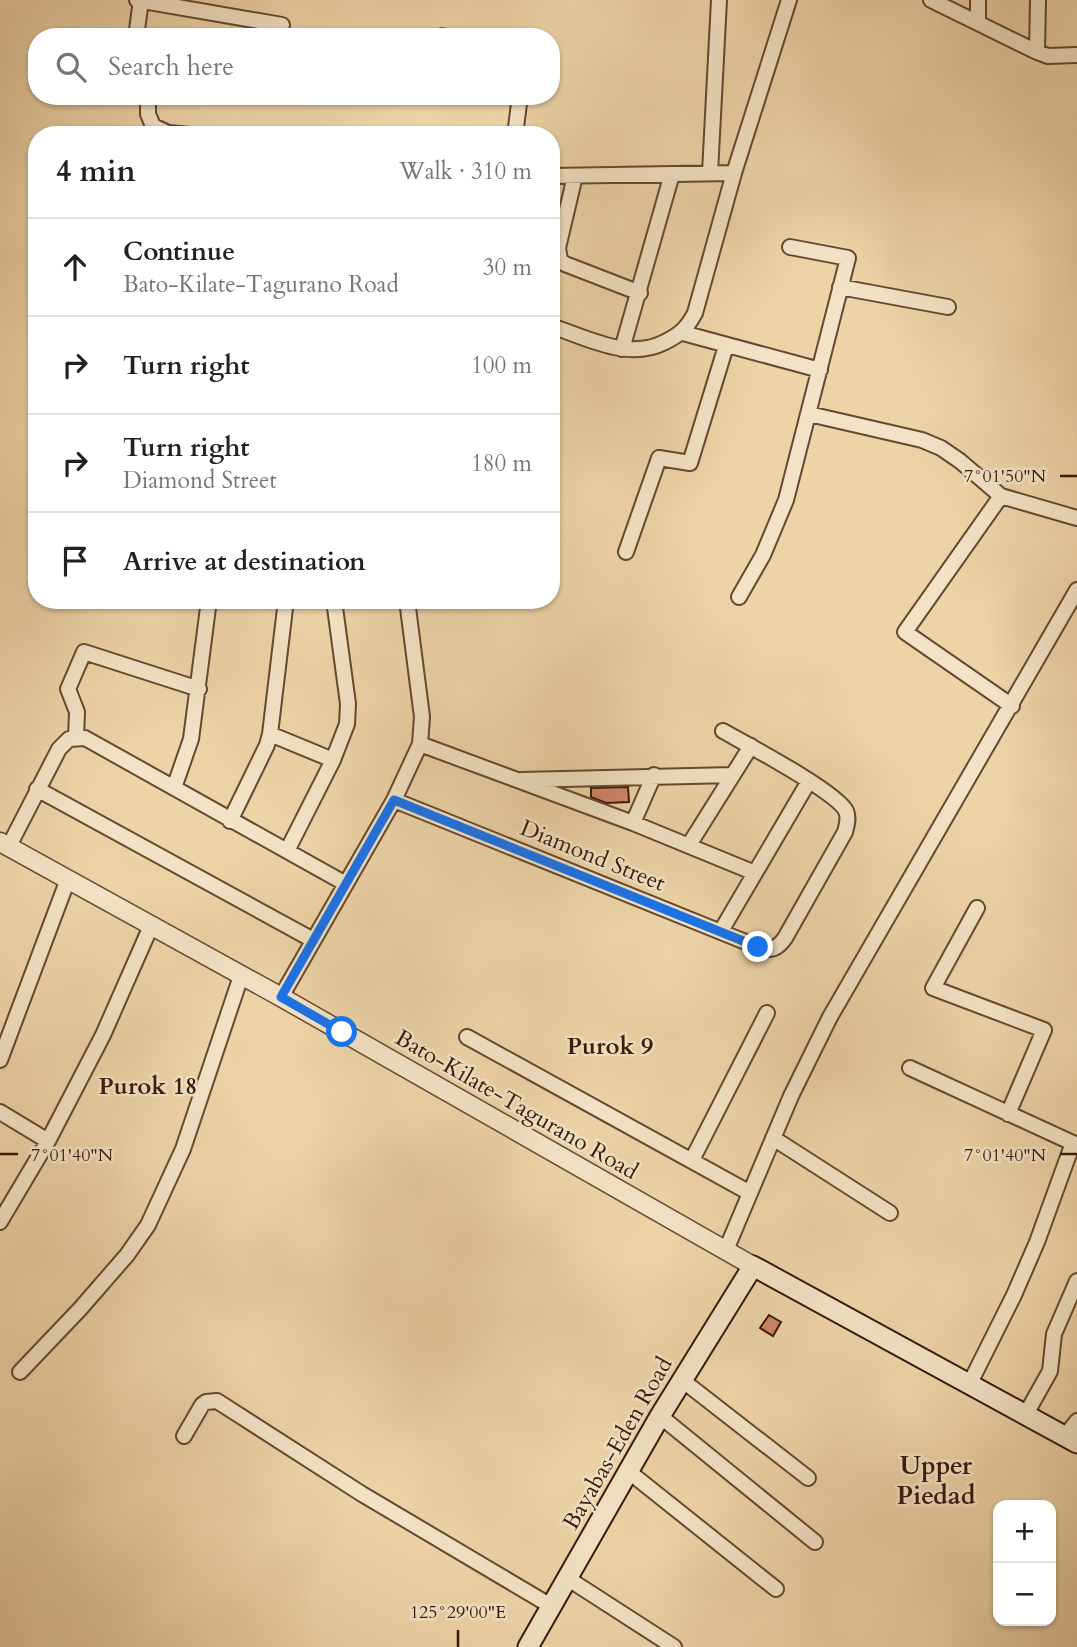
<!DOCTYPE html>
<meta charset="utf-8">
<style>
:root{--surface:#fff;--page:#f2f2f2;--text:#202124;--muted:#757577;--line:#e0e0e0}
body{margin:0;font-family:Cardo,serif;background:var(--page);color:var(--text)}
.controls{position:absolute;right:21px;bottom:21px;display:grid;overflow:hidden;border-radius:14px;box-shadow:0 2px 5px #0004}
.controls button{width:63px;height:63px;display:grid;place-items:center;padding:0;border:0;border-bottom:2px solid var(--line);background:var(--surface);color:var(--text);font:35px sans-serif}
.stop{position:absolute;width:21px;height:21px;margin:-16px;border:5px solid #1a73e8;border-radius:50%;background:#fff}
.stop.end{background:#1a73e8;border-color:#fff;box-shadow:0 2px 7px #0008}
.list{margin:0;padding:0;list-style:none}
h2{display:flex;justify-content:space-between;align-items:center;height:91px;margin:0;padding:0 28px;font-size:30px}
h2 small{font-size:23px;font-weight:400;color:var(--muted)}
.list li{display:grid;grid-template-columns:46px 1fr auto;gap:21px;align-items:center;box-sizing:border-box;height:98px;padding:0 28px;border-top:2px solid var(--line)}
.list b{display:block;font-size:26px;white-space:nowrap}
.list p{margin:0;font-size:23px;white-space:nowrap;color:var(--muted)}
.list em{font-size:23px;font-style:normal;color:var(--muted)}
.icon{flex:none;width:38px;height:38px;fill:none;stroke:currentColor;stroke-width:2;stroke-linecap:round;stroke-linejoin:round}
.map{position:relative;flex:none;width:1077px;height:1647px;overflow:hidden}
.search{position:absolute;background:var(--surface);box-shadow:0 2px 5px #0004;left:28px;top:28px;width:532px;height:77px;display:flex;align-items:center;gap:18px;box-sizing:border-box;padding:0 24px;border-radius:28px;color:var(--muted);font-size:26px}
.panel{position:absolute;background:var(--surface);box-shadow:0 2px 5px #0004;left:28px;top:126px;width:532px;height:483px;border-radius:28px}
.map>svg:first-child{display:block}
.building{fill:#d0866b;stroke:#391808;stroke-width:2}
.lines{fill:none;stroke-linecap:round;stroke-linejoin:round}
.minor-casing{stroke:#664730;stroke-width:18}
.tertiary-casing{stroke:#664730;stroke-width:21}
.secondary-casing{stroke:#391808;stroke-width:23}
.minor{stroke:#f3e3c6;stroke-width:14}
.tertiary{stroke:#f3e3c6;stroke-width:18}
.secondary{stroke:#f3e3c6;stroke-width:19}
.route{stroke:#1a73e8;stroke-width:9}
.ticks{fill:none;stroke:#391808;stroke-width:2.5}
.labels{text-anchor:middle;stroke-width:5;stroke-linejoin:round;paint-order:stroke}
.street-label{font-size:23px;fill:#391808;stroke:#f3e3c6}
.neighbourhood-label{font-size:24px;font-weight:bold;fill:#391808;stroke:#f3e3c6}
.quarter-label{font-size:26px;font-weight:bold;fill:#391808;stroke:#f3e3c6}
.ticks-label{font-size:18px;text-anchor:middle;fill:#391808;stroke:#f3e3c6;stroke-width:5;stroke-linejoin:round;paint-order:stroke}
</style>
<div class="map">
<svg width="1077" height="1647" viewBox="0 0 1077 1647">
<rect width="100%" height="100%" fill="#edd4a7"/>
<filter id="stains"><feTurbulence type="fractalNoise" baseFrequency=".00286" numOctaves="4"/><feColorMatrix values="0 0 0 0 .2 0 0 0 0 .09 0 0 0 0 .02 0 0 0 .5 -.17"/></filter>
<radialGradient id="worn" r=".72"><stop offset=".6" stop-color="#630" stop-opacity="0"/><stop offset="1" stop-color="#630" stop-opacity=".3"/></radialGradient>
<path class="building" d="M628,787L629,802L606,803L591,797V788Z
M769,1315L781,1322L773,1336L760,1328Z"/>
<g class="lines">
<defs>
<path id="minor" d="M137,0L282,25
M931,0L1037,52L1048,56L1077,55
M978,23V0
M442,36L447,37
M136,37L141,0
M1037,52L1038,0
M148,96V114L153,126L168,133L190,135
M515,135L520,96
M710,173L719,0
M551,176L734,173
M575,176L558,248L560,260L565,264L640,293
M840,287L948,307
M551,326C588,338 628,361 665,342C681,334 687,328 695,313L734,173L789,0
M683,333L820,370
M622,349L672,174
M809,414L922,440L941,448L960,461L1001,496L1077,518
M1001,496L905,632L1012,706
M626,552L659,458L690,463L726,346
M739,597L763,555L786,500L848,258L790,247
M270,734L333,760
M76,737L77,712L68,689L84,652L199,689
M420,744L633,823L755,873
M521,780L733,775
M174,788L191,739L209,600
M37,789L313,940
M394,800L758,947C771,952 778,948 785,938L845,832C847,825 849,817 846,811C837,792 746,744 723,731
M230,821L267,745L270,734L286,600
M633,823L654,775
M689,845L751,746
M9,846L59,749L69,739L85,738L346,884
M287,851L333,760L347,724L348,704L334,600
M977,908L933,988L1044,1030L1008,1114
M721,931L809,781
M281,997L394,800L420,744L422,717L407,600
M467,1037L750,1193
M0,1060L68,879
M910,1068L1077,1145
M0,1112L48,1141
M773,1138L890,1213
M692,1160L767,1013
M0,1222L48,1141L103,1035L151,926
M726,1250L791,1096L830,1017L1077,590
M20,1372L80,1309L127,1255L148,1225L183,1149L241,976
M682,1380L808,1478
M970,1383L1014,1295L1037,1242L1073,1143
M1026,1414L1050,1371L1054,1334L1077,1281
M660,1416L815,1542
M184,1436L202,1405L206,1402L217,1401L362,1494L551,1606
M1065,1436L1077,1421
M628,1471L776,1589
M567,1578L674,1647"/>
<path id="tertiary" d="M0,842L281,997L753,1266"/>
<path id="secondary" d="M528,1647L660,1416L753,1266L1077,1443"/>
</defs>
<use href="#minor" class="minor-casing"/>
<use href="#tertiary" class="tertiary-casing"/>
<use href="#secondary" class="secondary-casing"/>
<use href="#minor" class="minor"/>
<use href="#tertiary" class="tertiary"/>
<use href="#secondary" class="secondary"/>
</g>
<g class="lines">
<path class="route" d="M342,1032L281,997L394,800L758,947"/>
</g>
<path class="ticks" d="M1060,476H1077M0,1154H18M1060,1154H1077M458,1630V1647"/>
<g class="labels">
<g class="street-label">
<text transform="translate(593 855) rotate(22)" y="8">Diamond Street</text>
<text transform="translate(517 1104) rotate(30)" y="8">Bato-Kilate-Tagurano Road</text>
<text transform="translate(617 1443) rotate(-60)" y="8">Bayabas-Eden Road</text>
</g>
<g class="neighbourhood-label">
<text x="610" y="1054">Purok 9</text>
<text x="148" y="1094">Purok 18</text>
</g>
<g class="quarter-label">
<text x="936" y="1474">Upper<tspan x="936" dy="30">Piedad</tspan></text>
</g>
</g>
<g class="ticks-label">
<text x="1005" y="482">7°01'50"N</text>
<text x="72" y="1161">7°01'40"N</text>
<text x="1005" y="1161">7°01'40"N</text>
<text x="458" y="1618">125°29'00"E</text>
</g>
<rect width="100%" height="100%" filter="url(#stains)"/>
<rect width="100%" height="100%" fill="url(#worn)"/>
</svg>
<div class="controls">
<button>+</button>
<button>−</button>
</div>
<div class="stop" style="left:342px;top:1032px"></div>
<div class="stop end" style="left:758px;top:947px"></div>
<div class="search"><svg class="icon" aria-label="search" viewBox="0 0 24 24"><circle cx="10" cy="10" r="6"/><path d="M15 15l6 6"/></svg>Search here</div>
<section class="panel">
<h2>4 min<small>Walk · 310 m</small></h2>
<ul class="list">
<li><svg class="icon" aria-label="ahead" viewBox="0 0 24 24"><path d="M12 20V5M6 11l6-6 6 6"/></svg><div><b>Continue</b><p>Bato-Kilate-Tagurano Road</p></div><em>30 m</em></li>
<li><svg class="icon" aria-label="right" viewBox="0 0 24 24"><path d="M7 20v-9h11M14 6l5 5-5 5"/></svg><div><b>Turn right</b></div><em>100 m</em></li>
<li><svg class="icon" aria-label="right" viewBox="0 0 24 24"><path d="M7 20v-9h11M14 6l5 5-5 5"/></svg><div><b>Turn right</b><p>Diamond Street</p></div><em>180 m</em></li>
<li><svg class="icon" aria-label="arrive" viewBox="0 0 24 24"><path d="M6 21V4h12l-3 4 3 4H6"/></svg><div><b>Arrive at destination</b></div></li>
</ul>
</section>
</div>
